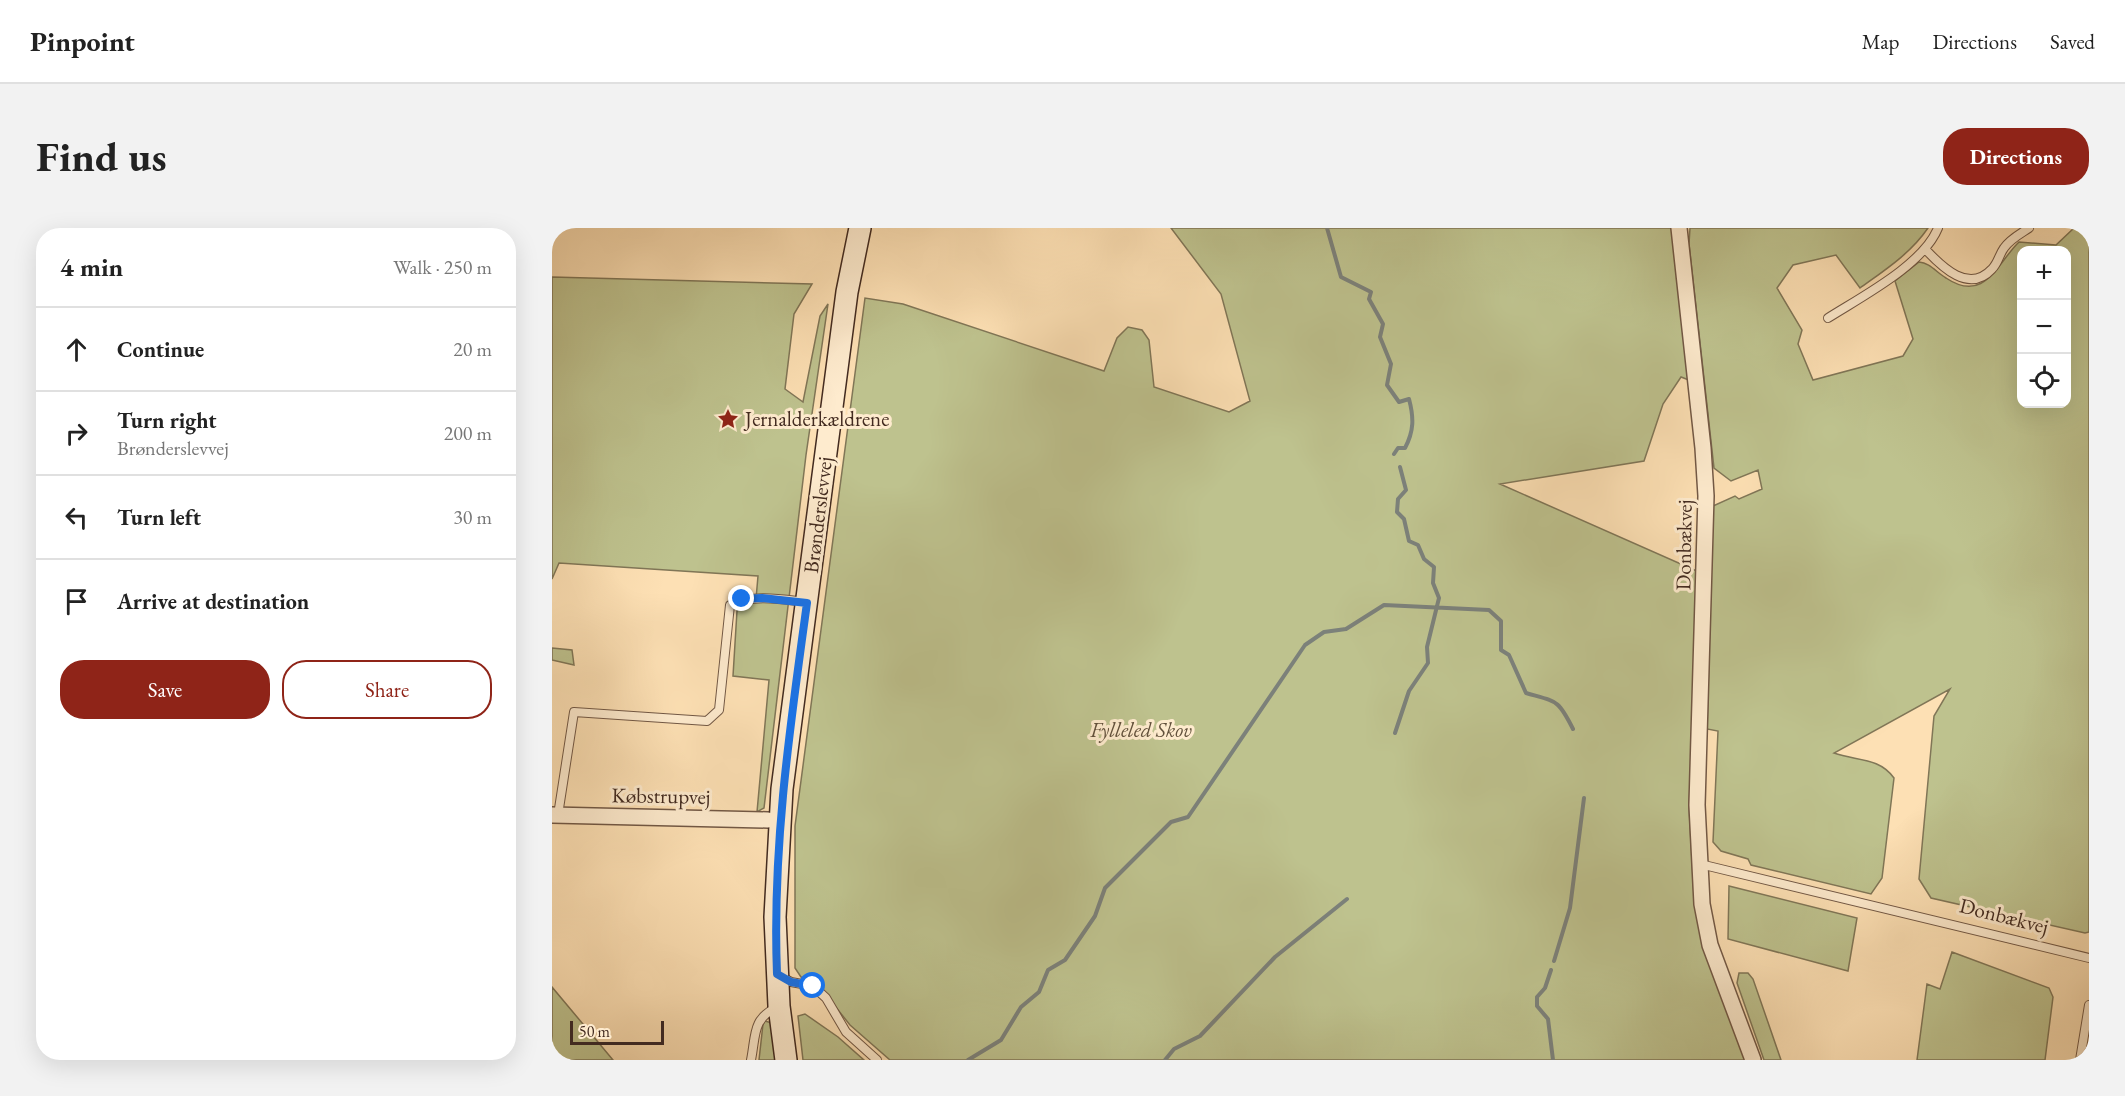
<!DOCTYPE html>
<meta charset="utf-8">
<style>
:root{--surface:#fff;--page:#f2f2f2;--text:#222;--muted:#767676;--line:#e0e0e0;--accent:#8f2418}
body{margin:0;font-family:"EB Garamond",serif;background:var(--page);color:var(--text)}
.controls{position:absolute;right:18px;top:18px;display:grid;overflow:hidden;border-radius:12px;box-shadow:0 6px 24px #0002}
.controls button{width:54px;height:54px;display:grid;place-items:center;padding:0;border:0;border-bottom:2px solid var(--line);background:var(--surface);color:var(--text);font:30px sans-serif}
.scale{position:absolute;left:18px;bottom:15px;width:94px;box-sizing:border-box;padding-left:6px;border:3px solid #432b20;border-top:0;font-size:16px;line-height:21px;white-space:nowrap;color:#432b20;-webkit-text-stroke:4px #feebce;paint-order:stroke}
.stop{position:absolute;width:18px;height:18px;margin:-14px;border:4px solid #1a73e8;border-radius:50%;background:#fff}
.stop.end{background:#1a73e8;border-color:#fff;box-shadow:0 2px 6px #0008}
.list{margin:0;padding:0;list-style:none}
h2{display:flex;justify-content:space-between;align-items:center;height:78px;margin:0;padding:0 24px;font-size:26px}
h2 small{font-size:20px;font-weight:400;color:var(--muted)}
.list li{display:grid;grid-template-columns:39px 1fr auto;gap:18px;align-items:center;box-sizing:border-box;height:84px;padding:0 24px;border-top:2px solid var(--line)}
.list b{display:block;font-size:22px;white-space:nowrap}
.list p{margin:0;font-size:20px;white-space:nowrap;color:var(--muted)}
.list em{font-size:20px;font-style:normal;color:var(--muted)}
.actions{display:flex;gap:12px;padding:18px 24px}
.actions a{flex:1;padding:14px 0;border:2px solid var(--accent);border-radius:24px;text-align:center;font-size:21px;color:var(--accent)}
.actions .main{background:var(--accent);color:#fff}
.icon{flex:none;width:33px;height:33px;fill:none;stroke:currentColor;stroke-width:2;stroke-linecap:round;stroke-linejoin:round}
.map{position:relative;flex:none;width:1537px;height:832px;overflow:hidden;border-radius:24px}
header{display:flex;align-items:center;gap:36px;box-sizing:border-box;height:84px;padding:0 30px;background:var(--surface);border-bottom:2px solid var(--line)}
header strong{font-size:28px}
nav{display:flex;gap:33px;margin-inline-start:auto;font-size:21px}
.intro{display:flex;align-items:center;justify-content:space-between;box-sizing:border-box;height:144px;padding:0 36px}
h1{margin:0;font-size:42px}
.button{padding:15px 27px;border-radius:24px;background:var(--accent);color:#fff;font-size:21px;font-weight:700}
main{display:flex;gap:36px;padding:0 36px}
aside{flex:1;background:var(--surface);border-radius:24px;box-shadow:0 6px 24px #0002}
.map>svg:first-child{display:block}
.green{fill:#bec28e;stroke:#807657;stroke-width:1.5;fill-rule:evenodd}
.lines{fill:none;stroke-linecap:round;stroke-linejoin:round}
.stream{stroke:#7c817a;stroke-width:4}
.lane-casing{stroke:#725845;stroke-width:10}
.street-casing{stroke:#725845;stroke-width:18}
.secondary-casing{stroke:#432b20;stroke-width:24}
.lane{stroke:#feebce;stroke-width:8}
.street{stroke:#feebce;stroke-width:15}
.secondary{stroke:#feebce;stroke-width:21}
.route{stroke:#1a73e8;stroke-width:8}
.labels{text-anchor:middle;stroke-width:6;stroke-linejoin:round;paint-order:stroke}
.poi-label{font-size:21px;fill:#432b20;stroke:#feebce;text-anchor:start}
.street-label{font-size:21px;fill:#432b20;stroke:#feebce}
.park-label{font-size:21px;font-style:italic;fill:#62513c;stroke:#feebce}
</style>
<header>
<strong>Pinpoint</strong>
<nav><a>Map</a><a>Directions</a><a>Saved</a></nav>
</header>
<div class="intro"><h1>Find us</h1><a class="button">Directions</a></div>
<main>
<aside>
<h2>4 min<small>Walk · 250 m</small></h2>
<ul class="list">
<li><svg class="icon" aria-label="ahead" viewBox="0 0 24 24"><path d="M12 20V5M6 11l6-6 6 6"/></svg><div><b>Continue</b></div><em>20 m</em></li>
<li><svg class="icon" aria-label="right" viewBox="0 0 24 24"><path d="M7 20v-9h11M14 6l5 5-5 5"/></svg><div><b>Turn right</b><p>Brønderslevvej</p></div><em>200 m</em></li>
<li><svg class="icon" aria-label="left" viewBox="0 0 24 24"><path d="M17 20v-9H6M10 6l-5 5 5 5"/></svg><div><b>Turn left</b></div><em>30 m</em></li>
<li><svg class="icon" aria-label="arrive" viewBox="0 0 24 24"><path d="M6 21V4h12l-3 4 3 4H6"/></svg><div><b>Arrive at destination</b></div></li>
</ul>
<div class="actions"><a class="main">Save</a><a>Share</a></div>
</aside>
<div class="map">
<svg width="1537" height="832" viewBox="0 0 1537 832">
<rect width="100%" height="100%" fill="#fde0b4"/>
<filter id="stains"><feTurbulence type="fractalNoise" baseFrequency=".00333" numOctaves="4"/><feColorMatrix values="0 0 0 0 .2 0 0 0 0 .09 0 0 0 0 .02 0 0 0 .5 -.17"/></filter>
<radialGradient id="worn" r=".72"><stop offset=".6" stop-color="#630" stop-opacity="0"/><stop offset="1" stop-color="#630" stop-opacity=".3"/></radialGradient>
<path class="green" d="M619,0H1121L1137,152L1129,149L1111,176L1092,233L948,256L1147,344L1137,579L1142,669L1155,725L1193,832H338L298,797L263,753L249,749L243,740V598L313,70L351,76L552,143L565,110L576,99L590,102L597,112L602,159L677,184L698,173L669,66Z
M1138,0H1376C1358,26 1333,42 1308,60L1284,27L1241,37L1225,60L1250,102L1246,116L1261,152L1351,128L1361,111L1343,53L1367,34C1378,35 1384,44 1394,50C1433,76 1445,35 1467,14L1504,17L1522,0H1537V704L1533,705L1379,670L1367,651L1382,488L1398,461L1282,525C1304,533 1327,529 1342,550L1330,650L1319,666L1199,637L1196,631L1169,623L1161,614L1166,503L1155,501L1161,278L1183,268L1187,271L1210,261L1206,242L1179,253L1162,240L1137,16ZM1470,22H1514V176H1470Z
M0,49L260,56L242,86L233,161L251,174L268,88L276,76L254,227L212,580L205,584L217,452L181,448L185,383L204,371L206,348L7,335L0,351Z
M0,420L20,422L22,437L0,432Z
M1177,658L1305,690L1296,743L1176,711Z
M1400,724L1497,760L1501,769L1493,832H1365L1375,756L1388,761Z
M1187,745H1196L1201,751L1229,832H1212L1185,755Z
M0,759L61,832H0Z
M253,786L286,809L312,832H251L246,788Z
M213,793L220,795L225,832H207L211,796Z"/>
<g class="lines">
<path class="stream" d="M775,0L789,49L819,64L817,71L831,96L828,109L839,136L835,157L847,174L857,171C862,190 862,203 853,220H846L842,226
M843,505L857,463L876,435L875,419L887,370L881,355L882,339L872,331L866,317L857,313L852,291L845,284L846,271L854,262L848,239
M1002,733L1018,680L1032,570
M999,742L993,760L985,769V778L996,791L1001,832
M416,832L449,812L469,779L487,764L496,742L513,732L543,688L553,660L619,594L636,589L753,417L772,404L794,401L832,377L937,382L949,393V422L957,427L974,465C1005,474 1006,471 1021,501
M613,832L622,821L648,808L723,729L795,671"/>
<defs>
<path id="lane" d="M1374,22C1390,39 1417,66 1440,41C1446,35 1447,27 1452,20C1458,11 1468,6 1477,0
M1276,90C1309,69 1371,37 1386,0
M6,587L22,484L155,493L167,482L178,377C201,366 228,371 253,374
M1148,636L1537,730
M228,748L239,754L261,758L274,770L294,804L325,832
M199,832C204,807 200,791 225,779
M1528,832L1537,777"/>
<path id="street" d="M1127,0L1151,220L1154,268L1145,577L1150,676L1158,717L1201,832
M0,587L216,592"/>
<path id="secondary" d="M234,832L227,778L223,689L230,561L295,64L308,0"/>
</defs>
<use href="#lane" class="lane-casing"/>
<use href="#street" class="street-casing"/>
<use href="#secondary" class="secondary-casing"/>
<use href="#lane" class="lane"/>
<use href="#street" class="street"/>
<use href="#secondary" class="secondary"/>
</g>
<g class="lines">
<path class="route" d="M190,371L210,370L255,375C238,498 220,621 225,746L239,754L261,758"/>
</g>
<defs>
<symbol id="sight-bare" viewBox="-9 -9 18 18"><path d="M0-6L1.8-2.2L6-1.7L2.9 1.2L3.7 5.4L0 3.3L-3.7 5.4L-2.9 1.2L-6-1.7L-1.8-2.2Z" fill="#8f2418" stroke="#feebce" stroke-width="2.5" paint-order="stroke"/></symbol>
</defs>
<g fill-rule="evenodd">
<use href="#sight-bare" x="161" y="176" width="30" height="30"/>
</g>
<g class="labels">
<g class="poi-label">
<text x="193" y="198">Jernalderkældrene</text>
</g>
<g class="street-label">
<text transform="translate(266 287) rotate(-83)" y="7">Brønderslevvej</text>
<text transform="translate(1132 317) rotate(-89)" y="7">Donbækvej</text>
<text transform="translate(109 568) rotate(1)" y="7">Købstrupvej</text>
<text transform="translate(1452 688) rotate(14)" y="7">Donbækvej</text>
</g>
<g class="park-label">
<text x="589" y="509">Fylleled Skov</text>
</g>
</g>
<rect width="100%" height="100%" filter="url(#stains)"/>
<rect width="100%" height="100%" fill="url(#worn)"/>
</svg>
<div class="controls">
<button>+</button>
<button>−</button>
<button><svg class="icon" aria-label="locate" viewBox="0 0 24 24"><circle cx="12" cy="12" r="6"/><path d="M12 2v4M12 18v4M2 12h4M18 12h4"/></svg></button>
</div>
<div class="scale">50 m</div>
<div class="stop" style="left:261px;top:758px"></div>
<div class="stop end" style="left:190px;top:371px"></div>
</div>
</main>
